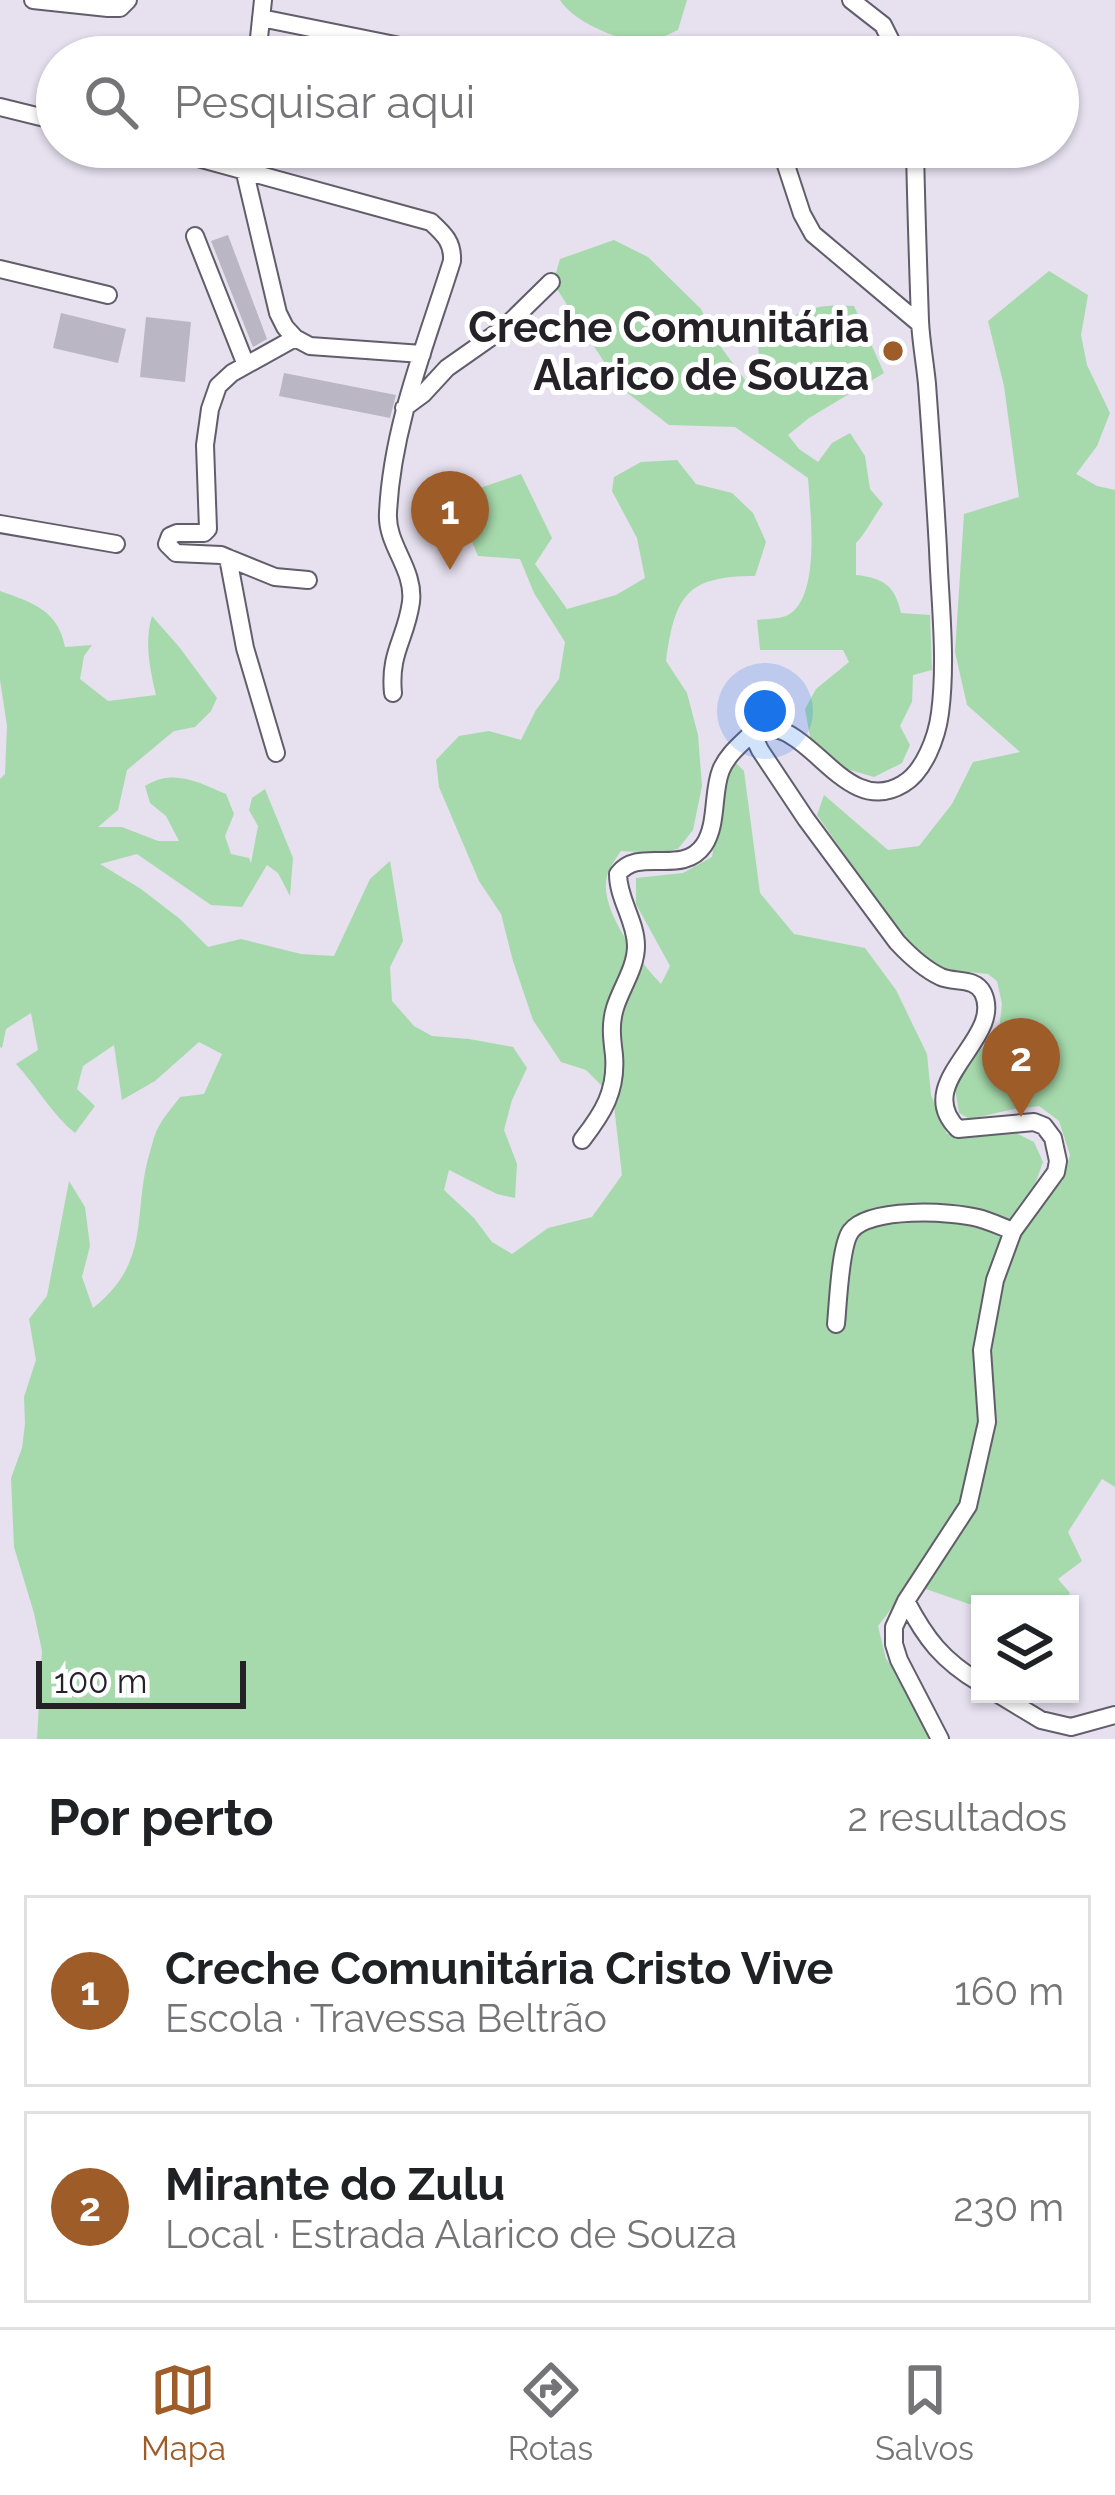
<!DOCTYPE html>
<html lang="pt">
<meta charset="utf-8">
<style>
:root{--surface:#fff;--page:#f2f2f2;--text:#202124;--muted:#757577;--line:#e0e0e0;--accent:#9e5c29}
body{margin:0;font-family:Raleway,sans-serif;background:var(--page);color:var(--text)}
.controls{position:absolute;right:36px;bottom:36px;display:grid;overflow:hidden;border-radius:0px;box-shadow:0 3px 9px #0004}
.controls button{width:108px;height:108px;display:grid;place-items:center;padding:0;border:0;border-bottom:3px solid var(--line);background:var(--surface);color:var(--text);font:60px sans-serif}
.scale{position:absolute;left:36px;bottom:30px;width:210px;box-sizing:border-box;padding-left:12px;border:6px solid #242227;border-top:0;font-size:33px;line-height:42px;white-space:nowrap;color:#242227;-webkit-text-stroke:9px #fff;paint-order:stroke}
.you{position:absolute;left:765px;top:711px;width:42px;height:42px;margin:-30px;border:9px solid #fff;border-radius:50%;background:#1a73e8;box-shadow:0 0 0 18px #1a73e833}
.badge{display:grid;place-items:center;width:78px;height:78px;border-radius:50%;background:var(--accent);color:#fff;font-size:39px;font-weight:700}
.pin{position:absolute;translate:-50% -99px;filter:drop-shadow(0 3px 6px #0008)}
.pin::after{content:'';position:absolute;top:63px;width:42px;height:36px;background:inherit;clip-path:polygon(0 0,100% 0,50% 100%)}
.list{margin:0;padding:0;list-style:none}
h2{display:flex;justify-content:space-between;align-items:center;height:156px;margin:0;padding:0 48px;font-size:51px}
h2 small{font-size:39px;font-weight:400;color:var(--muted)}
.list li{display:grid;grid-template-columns:78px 1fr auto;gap:36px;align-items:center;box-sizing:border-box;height:192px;margin:0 24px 24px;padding:0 24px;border:3px solid var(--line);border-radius:0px}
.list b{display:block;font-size:45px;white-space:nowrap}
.list p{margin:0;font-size:39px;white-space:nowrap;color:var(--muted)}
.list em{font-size:39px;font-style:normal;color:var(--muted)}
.icon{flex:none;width:66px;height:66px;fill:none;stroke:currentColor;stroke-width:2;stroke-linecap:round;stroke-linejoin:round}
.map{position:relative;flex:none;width:1115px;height:1739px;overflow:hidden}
.search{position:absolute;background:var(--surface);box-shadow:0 3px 9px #0004;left:36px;right:36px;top:36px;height:132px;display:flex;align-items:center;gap:30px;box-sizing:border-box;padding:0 42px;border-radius:66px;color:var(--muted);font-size:45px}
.sheet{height:588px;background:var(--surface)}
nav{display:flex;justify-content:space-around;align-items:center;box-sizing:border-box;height:168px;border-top:3px solid var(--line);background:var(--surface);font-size:33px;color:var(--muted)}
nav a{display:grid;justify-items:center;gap:6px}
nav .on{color:var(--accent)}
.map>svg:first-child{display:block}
.green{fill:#a6daac}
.building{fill:#bbb6c4}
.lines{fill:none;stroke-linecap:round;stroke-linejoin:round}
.minor-casing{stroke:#625d6a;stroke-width:20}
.minor{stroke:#fff;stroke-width:16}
.poi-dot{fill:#9e5c29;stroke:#fff;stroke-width:4.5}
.labels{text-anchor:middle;stroke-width:10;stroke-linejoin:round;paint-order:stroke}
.poi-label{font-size:42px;font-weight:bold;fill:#242227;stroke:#fff;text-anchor:end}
</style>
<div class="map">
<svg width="1115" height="1739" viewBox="0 0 1115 1739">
<rect width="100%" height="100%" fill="#e6e0ef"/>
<path class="green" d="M560,0H687L678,30C669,34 658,40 649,41C625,45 572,21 560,0Z
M614,240L648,257L701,309L715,339L751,388L761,386L758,343C793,313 807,303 854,306L884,373L809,418L788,435L799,449L818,462L832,443L850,433L865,456L870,489L883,504C873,517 867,532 856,543V575C884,578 895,586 901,613L930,615L932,670L913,675L912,702L900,726L910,745L902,763L874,777L840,767L811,742L805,709L816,689L849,662L843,650H760L757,620C765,619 778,619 786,616C822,600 810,510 808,478L735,427L669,425L621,388L553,283L560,259Z
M1049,271L1088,295L1081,335L1087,365L1110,413L1097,446L1076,474L1097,486L1115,490V1487L1102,1479L1068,1532L1082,1561L1058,1579L1070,1593L1063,1604H1026L1025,1598L969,1604L923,1588L971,1507L991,1423L985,1349L1015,1233L1063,1180L1070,1155L1059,1121L1039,1106L1014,1109L970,1119L959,1113L955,1088L962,1070L999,1030L1002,1004L997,981L988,974L939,969L911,950L817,815L824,795L888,850L919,846L952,804L973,762L1020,752L967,705L955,652L964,514L1019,497L1004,386L988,321Z
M677,460L696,484L732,493L753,513L766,542L755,576C686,576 675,596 666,661L687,693L698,735L702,786L693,830L678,849L655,853L621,851C616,858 609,868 607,876C598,909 640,962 661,984L670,966L636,904V878L683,873L712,857L726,776L736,763L744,771L760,893L794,934L865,948L896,990L927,1054L931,1095L947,1134L1014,1132L1034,1142L1043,1162L1033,1190L993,1279L985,1421L966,1506L918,1585L895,1604L878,1626L886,1659L905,1683L936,1739H37L42,1651L34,1613L14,1547L11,1478L22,1448L25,1424L24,1397L36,1360L29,1319L47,1296L69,1181L85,1207L90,1246L82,1277L93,1308C152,1261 132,1217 149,1155C152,1146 154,1135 158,1128C163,1117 173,1107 180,1097L204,1094L222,1054L199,1042L155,1081L122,1100L114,1045L83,1066L77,1089L95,1106L75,1133C51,1114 37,1086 16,1064L38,1050L31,1013L6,1029L2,1048L0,1047V779L5,774L7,726L0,680V591C33,603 58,610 65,647L92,645L84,656L80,679L108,701L156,695C150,669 144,642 152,616L180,648L217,698L211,711L195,727L174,731L127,770L118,810L98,827H122L158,841H179L166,816L150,803L145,786C172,768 199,782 226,794L234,814L225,836L231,854L249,858L251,863L258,826L249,810L252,798L265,789L293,858L290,896L278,873L267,865L242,907L211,905L137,854L100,864L141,889L180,919L208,947L241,939L301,954L334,956L370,879L390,861L403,941L390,967L392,1001L414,1026L432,1036L469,1039L513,1047L527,1068L512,1100L504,1130L517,1164L515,1198L497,1194L449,1170L444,1190L474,1218L492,1242L512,1254L548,1228L592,1217L622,1175L613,1097L586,1070L561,1062L533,1020L513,961L501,914L479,881L439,787L436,760L459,736L489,731L521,740L536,710L559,679L565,642L534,593L520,559L478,556L468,532L477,489L521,474L552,538L535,564L567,609L616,595L645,578L637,538L612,491L614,477L641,462Z"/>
<path class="building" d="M228,235L267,339L253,347L211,241Z
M61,313L126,329L118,363L53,348Z
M146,317L191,322L185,382L140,377Z
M284,373L396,395L390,418L279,396Z"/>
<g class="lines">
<defs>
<path id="minor" d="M33,0L108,8H120L128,0
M851,0L883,25L899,57
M261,18L405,47L491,57
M257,57L263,0
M0,107L57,121
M158,147L431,222C444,234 453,242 452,261C426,344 392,426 388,513C386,545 415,569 411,602C406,639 389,652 393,693
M246,147L244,169L278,313L285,327L295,338L310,346L422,354
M915,147C916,205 918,263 920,321C921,342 925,363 927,384C931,439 935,494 938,549C940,603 947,660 940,713C937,737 924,772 903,784C841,822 804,704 752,733L760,750L806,819L897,942C910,956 924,969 941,977C955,983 975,977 983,993C1005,1039 910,1082 958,1129L1034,1122L1044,1126L1053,1138L1058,1161L1056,1172L1013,1231L995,1280L982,1350L987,1422L968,1506L906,1601L894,1627V1644L899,1660L940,1739
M781,150L802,214L813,234L920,324
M195,236L246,365
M0,269L108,295
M404,408L423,394L447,368L504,328L551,282
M0,524L116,544
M228,558L275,577L308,580
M276,753L245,648L228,558L221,555L176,553L167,544L170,536L177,533H204L208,529L205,445L210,409L218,386L232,373L295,338
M582,1140C603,1113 617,1091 614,1055C612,1039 610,1024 615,1008C621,988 636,968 636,946C636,921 618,899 618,874C639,846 682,877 704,845C718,824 712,792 721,770C727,755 741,744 752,733
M836,1324C838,1305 840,1245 851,1231C869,1207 951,1211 978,1218C990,1221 1002,1227 1013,1231
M906,1601C926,1639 942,1660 980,1683
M998,1694L1041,1720L1071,1727L1115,1715"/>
</defs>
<use href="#minor" class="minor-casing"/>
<use href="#minor" class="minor"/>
</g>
<circle class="poi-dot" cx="893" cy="351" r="12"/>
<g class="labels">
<g class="poi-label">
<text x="869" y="342">Creche Comunitária<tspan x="869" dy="48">Alarico de Souza</tspan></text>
</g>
</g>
</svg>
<div class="controls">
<button><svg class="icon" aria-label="layers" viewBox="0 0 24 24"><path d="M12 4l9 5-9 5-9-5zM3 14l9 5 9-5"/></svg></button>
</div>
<div class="scale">100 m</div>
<div class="you"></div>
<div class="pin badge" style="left:450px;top:570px">1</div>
<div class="pin badge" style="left:1021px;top:1117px">2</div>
<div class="search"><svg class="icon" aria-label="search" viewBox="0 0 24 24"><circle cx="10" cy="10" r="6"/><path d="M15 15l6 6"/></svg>Pesquisar aqui</div>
</div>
<section class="sheet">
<h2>Por perto<small>2 resultados</small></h2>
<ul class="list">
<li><span class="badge">1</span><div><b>Creche Comunitária Cristo Vive</b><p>Escola · Travessa Beltrão</p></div><em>160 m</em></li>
<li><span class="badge">2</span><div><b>Mirante do Zulu</b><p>Local · Estrada Alarico de Souza</p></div><em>230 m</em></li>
</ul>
</section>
<nav>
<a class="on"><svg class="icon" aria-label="map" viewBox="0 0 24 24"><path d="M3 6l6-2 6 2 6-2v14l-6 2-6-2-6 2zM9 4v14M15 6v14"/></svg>Mapa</a>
<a><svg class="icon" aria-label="directions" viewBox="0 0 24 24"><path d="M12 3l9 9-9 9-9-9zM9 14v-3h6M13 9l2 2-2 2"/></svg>Rotas</a>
<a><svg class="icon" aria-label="saved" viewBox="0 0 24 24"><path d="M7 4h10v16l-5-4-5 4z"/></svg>Salvos</a>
</nav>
